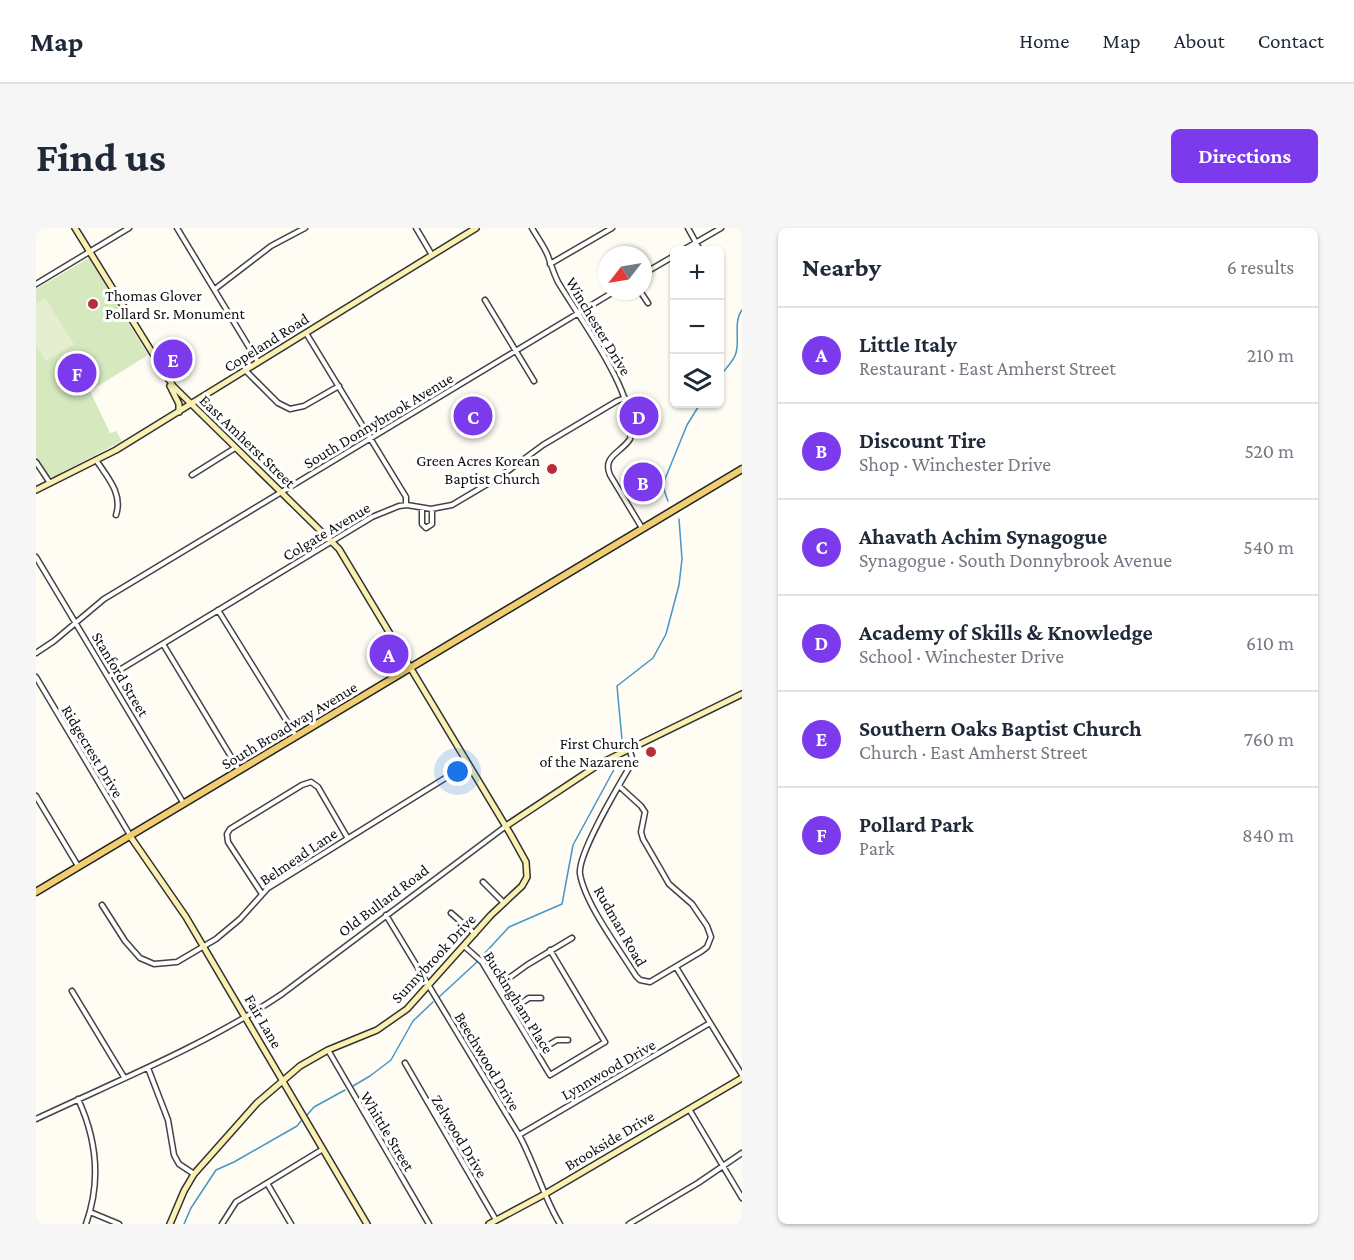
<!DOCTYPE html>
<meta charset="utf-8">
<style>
:root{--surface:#fff;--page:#f6f6f7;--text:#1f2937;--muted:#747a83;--line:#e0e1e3;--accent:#7c3aed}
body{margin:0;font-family:"Crimson Pro",serif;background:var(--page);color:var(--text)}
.controls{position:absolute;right:18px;top:18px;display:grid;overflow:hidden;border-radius:9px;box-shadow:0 2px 4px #0004}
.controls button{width:54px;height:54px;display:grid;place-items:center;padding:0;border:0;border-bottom:2px solid var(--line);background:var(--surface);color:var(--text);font:30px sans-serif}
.compass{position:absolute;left:562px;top:18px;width:54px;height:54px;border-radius:50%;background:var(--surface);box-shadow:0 2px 4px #0004;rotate:239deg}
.you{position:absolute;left:422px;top:544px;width:21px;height:21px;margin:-15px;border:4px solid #fff;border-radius:50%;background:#1a73e8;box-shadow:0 0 0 9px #1a73e833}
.badge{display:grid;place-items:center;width:39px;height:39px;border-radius:50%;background:var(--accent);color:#fff;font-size:20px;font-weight:700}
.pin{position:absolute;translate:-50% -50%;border:3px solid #fff;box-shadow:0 2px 6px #0006}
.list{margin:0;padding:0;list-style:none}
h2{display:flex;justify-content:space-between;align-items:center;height:78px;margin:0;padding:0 24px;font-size:26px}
h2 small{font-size:20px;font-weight:400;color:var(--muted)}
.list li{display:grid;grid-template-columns:39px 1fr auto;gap:18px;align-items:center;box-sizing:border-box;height:96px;padding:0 24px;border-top:2px solid var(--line)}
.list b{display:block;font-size:22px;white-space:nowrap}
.list p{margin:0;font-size:20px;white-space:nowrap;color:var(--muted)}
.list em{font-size:20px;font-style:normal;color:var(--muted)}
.icon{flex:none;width:33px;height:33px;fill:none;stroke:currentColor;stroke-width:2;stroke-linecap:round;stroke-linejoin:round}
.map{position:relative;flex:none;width:706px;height:996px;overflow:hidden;border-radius:9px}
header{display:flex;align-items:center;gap:36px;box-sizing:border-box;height:84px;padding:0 30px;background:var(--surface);border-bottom:2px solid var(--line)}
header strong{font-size:28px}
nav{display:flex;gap:33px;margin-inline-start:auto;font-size:21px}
.intro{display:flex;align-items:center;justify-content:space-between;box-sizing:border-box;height:144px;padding:0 36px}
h1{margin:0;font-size:42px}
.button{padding:15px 27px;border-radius:9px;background:var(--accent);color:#fff;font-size:21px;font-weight:700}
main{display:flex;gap:36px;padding:0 36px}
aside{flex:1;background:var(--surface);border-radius:9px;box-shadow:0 2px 4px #0004}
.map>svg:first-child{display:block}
.park{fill:#d5e8be}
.pitch{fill:#e5efcf}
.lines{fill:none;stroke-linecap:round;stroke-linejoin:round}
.stream{stroke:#4696c6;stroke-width:1.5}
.street-casing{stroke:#434343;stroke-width:7}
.secondary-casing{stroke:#323232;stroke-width:8}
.primary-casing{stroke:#212121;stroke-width:9}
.street{stroke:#fff;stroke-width:4}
.secondary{stroke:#faf0b2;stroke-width:5}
.primary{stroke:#f0ce71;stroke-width:6}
.poi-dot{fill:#b82f39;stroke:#fff;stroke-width:2}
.labels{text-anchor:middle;stroke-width:6;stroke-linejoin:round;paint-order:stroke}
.poi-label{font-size:16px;fill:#101010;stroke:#fff;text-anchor:end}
.street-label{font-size:16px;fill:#101010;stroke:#fff}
</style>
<header>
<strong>Map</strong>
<nav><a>Home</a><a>Map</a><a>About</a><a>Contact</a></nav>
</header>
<div class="intro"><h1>Find us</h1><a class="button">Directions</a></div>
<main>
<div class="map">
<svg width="706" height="996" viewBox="0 0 706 996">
<rect width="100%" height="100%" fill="#fefcf3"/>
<path class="park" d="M53,30L112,127L54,163L74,205L80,203L86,213L17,249L12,248L0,228V61Z"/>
<path class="pitch" d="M9,70L38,116L10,133L0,117V76Z"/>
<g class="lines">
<path class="stream" d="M703,0L706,4
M684,148C689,141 698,133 700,125C704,111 697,94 706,82
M632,273L628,262L629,251L651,197L664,176
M586,512L581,458L617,430L630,406L643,357L646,331L643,291
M448,726L473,699L526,676L537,617L581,536
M403,769L441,734
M317,858L334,848L355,832L377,793L397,774
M271,887L278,879L309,862
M148,996L155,980L180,942L198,934L261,898L265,893"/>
<defs>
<path id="street" d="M141,0L222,134
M380,0L396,27
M496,0C501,9 508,18 512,28C515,37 518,46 522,54C544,91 603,168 594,211C585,225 566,228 574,247L606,300
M652,0L664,22
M647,22L685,0
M514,36L576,0
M607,46L638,28
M0,56L93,0
M179,61L235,18L269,0
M604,63L612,75
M449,72L498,153
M270,105L370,269V277
M209,142L242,175L254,181L268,178L303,158
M60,232C72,250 87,266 80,287
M0,234L14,255
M156,247L199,220
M386,280V296L390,300L396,296V281
M0,329L148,576
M182,382L260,508
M127,416L203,542
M0,425L18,413L68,371L579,63
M0,449L94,607
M72,449L336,289L363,278L371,277L395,281L416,277L465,248L507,217L581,173L589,170
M583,558L605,578L609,584L605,604L607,611L633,656L656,676L671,698L675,709L671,719L666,723L614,754L604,752L600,748C584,722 549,676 544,646C541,626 585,554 597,533L593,520
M0,568L42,638
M447,654L468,675
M226,666L192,614L191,606L194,601L266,557L275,554L282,559L311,609
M66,677L89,713L104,730L118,736L141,734L180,711L204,691L232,660L432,536
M415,685L439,706
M350,687L483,907C499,936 507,968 524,996
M428,718L446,734L514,847L569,814L514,722
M640,739L706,847
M462,758L491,737L536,710
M36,763L88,849
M475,782L493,770H505
M292,822L393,996
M501,824L521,812H532
M369,835L460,992
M112,840L132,892L138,927L143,936L158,946
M42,871C61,912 65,954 50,996
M653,881L706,970
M0,891C83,852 170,817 246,766L470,598
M483,907L674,795
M231,955L255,996
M54,984L83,996
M186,996L200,974L287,921
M593,996L662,955L706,925"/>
<path id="secondary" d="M39,0L137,158L303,321L475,607L490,634L491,649L486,658L455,687L371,781L341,802L292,822L264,838L221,875L158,946L148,963L134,996
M134,158L143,176V184
M0,262L80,222L440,0
M470,598L565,535L706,466
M94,608L150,689L331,996
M453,996L509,966L706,850"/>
<path id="primary" d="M0,664L706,241"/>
</defs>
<use href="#street" class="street-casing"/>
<use href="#secondary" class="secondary-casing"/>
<use href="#primary" class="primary-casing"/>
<use href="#street" class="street"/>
<use href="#secondary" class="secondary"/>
<use href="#primary" class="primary"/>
</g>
<g class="poi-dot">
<circle cx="57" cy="76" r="6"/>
<circle cx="516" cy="241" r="6"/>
<circle cx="615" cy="524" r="6"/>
</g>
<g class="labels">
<g class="poi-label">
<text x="69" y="73" text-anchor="start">Thomas Glover<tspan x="69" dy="18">Pollard Sr. Monument</tspan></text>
<text x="504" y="238">Green Acres Korean<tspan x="504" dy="18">Baptist Church</tspan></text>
<text x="603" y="521">First Church<tspan x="603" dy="18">of the Nazarene</tspan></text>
</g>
<g class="street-label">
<text transform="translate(563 98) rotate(59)" y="6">Winchester Drive</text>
<text transform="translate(230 114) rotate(-32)" y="6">Copeland Road</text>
<text transform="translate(342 192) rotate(-31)" y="6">South Donnybrook Avenue</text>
<text transform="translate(212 213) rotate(44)" y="6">East Amherst Street</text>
<text transform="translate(290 303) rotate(-31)" y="6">Colgate Avenue</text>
<text transform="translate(85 446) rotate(59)" y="6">Stanford Street</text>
<text transform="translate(253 497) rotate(-31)" y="6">South Broadway Avenue</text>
<text transform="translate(57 523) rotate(59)" y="6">Ridgecrest Drive</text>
<text transform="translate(262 628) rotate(-34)" y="6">Belmead Lane</text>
<text transform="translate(347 672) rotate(-37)" y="6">Old Bullard Road</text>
<text transform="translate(585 698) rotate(60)" y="6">Rudman Road</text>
<text transform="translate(397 730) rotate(-47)" y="6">Sunnybrook Drive</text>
<text transform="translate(483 774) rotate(58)" y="6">Buckingham Place</text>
<text transform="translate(228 793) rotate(60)" y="6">Fair Lane</text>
<text transform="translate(452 833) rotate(59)" y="6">Beechwood Drive</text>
<text transform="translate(572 841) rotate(-30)" y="6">Lynnwood Drive</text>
<text transform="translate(352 903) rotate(59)" y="6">Whittle Street</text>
<text transform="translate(424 908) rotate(59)" y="6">Zelwood Drive</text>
<text transform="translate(573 912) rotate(-31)" y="6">Brookside Drive</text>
</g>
</g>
</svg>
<div class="controls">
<button>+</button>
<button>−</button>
<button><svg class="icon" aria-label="layers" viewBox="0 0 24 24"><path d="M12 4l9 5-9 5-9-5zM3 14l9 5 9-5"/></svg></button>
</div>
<svg class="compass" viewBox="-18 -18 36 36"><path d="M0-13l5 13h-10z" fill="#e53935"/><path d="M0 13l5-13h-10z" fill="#747a83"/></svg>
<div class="you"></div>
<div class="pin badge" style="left:353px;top:426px">A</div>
<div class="pin badge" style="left:607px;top:254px">B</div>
<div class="pin badge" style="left:437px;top:188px">C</div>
<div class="pin badge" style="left:603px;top:188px">D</div>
<div class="pin badge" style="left:137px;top:131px">E</div>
<div class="pin badge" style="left:41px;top:145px">F</div>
</div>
<aside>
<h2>Nearby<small>6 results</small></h2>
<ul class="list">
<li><span class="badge">A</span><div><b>Little Italy</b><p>Restaurant · East Amherst Street</p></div><em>210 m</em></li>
<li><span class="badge">B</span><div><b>Discount Tire</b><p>Shop · Winchester Drive</p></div><em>520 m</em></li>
<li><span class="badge">C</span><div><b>Ahavath Achim Synagogue</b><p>Synagogue · South Donnybrook Avenue</p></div><em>540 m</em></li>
<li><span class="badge">D</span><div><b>Academy of Skills &amp; Knowledge</b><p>School · Winchester Drive</p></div><em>610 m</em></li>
<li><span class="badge">E</span><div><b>Southern Oaks Baptist Church</b><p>Church · East Amherst Street</p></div><em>760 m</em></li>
<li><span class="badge">F</span><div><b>Pollard Park</b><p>Park</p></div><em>840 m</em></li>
</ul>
</aside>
</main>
